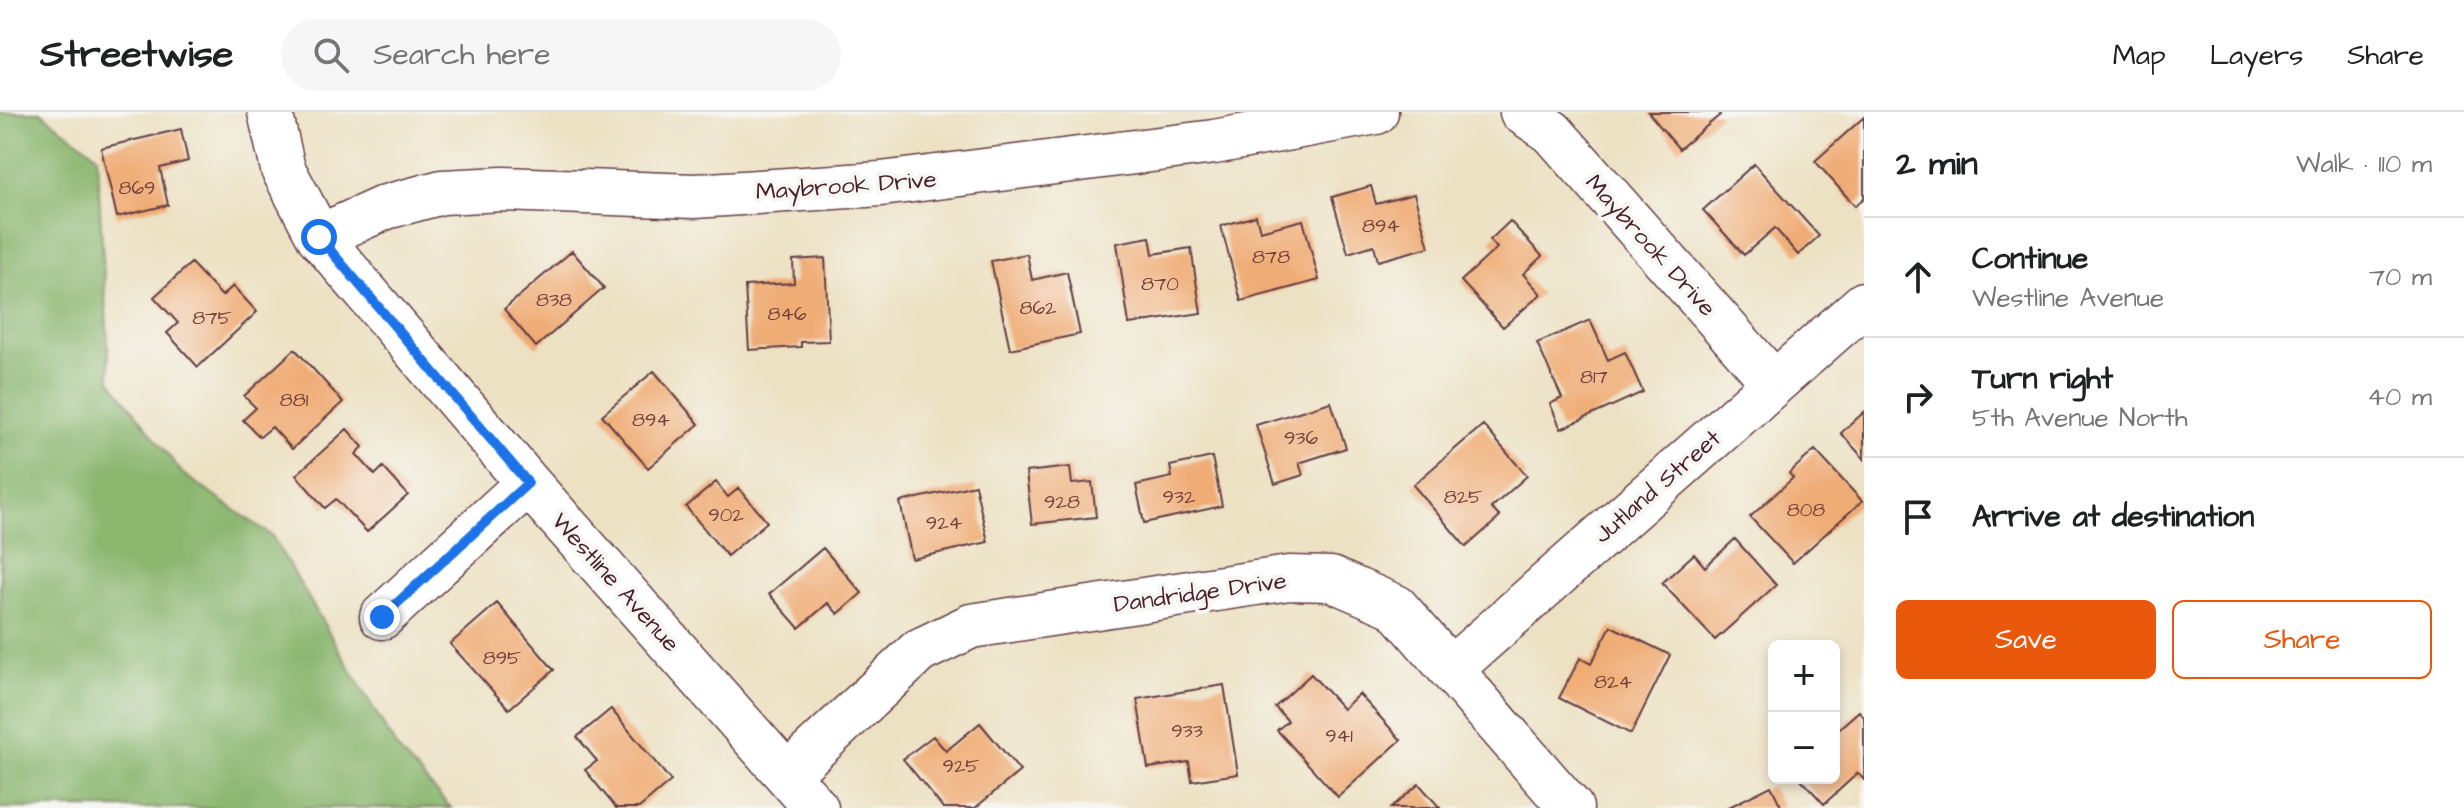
<!DOCTYPE html>
<meta charset="utf-8">
<style>
:root{--surface:#fff;--page:#f6f6f6;--text:#202124;--muted:#757577;--line:#e0e0e0;--accent:#ea580c}
body{margin:0;font-family:"Architects Daughter",sans-serif;background:var(--page);color:var(--text)}
.controls{position:absolute;right:24px;bottom:24px;display:grid;overflow:hidden;border-radius:12px;box-shadow:0 4px 12px #0003}
.controls button{width:72px;height:72px;display:grid;place-items:center;padding:0;border:0;border-bottom:2px solid var(--line);background:var(--surface);color:var(--text);font:40px sans-serif}
.stop{position:absolute;width:24px;height:24px;margin:-18px;border:6px solid #1a73e8;border-radius:50%;background:#fff}
.stop.end{background:#1a73e8;border-color:#fff;box-shadow:0 2px 8px #0008}
.list{margin:0;padding:0;list-style:none}
h2{display:flex;justify-content:space-between;align-items:center;height:104px;margin:0;padding:0 32px;font-size:34px}
h2 small{font-size:26px;font-weight:400;color:var(--muted)}
.list li{display:grid;grid-template-columns:52px 1fr auto;gap:24px;align-items:center;box-sizing:border-box;height:120px;padding:0 32px;border-top:2px solid var(--line)}
.list b{display:block;font-size:30px;white-space:nowrap}
.list p{margin:0;font-size:26px;white-space:nowrap;color:var(--muted)}
.list em{font-size:26px;font-style:normal;color:var(--muted)}
.actions{display:flex;gap:16px;padding:24px 32px}
.actions a{flex:1;padding:18px 0;border:2px solid var(--accent);border-radius:12px;text-align:center;font-size:28px;color:var(--accent)}
.actions .main{background:var(--accent);color:#fff}
.icon{flex:none;width:44px;height:44px;fill:none;stroke:currentColor;stroke-width:2;stroke-linecap:round;stroke-linejoin:round}
.map{position:relative;flex:none;width:1864px;height:696px;overflow:hidden}
header{display:flex;align-items:center;gap:48px;box-sizing:border-box;height:112px;padding:0 40px;background:var(--surface);border-bottom:2px solid var(--line)}
header strong{font-size:38px}
nav{display:flex;gap:44px;margin-inline-start:auto;font-size:28px}
.search{width:560px;height:72px;background:var(--page);display:flex;align-items:center;gap:20px;box-sizing:border-box;padding:0 28px;border-radius:44px;color:var(--muted);font-size:30px}
main{display:flex}
aside{flex:1;background:var(--surface)}
.map>svg:first-child{display:block}
.forest{fill:#8ab66e;stroke:#6a6a4c;stroke-width:2}
.building{fill:#f0ac75}
.lines{fill:none;stroke-linecap:round;stroke-linejoin:round}
.minor-casing{stroke:#623c42;stroke-width:47}
.minor{stroke:#fff;stroke-width:44}
.route{stroke:#1a73e8;stroke-width:10}
.labels{text-anchor:middle;stroke-width:8;stroke-linejoin:round;paint-order:stroke}
.number-label{font-size:20px;fill:#74423e}
.street-label{font-size:24px;fill:#4a1f2b;stroke:#f6f6f2}
</style>
<header>
<strong>Streetwise</strong>
<div class="search"><svg class="icon" aria-label="search" viewBox="0 0 24 24"><circle cx="10" cy="10" r="6"/><path d="M15 15l6 6"/></svg>Search here</div>
<nav><a>Map</a><a>Layers</a><a>Share</a></nav>
</header>
<main>
<div class="map">
<svg width="1864" height="696" viewBox="0 0 1864 696">
<rect width="100%" height="100%" fill="#f6f6f2"/>
<filter id="ink" filterUnits="userSpaceOnUse"><feTurbulence type="fractalNoise" baseFrequency=".0125" numOctaves="2"/><feDisplacementMap in="SourceGraphic" scale="16" xChannelSelector="R" yChannelSelector="G"/><feConvolveMatrix kernelMatrix="1 2 1 2 8 2 1 2 1" color-interpolation-filters="sRGB"/></filter>
<filter id="wash" filterUnits="userSpaceOnUse"><feTurbulence type="fractalNoise" baseFrequency=".006" numOctaves="4" result="noise"/><feDisplacementMap in="SourceGraphic" scale="32" xChannelSelector="R" yChannelSelector="G"/><feGaussianBlur stdDeviation="1.8" result="paint"/><feColorMatrix in="noise" values="0 0 0 0 0 0 0 0 0 0 0 0 0 0 0 0 0 1.4 0 .05"/><feComposite in="paint" operator="in"/></filter>
<g filter="url(#wash)">
<rect width="100%" height="100%" fill="#ede1c3"/>
<path class="forest" d="M0,0H40L97,43L110,268L183,362L272,424L398,638L451,696H0Z"/>
<g id="blocks">
<path class="building" d="M1648,0H1718L1720,3L1679,37Z
M1864,5V86L1855,94L1815,49Z
M181,17L188,49L160,56L168,93L117,105L101,36Z
M1754,52L1819,124L1798,143L1775,116L1744,143L1703,98Z
M1371,74L1376,92L1414,82L1429,135L1378,149L1374,133L1348,141L1332,85Z
M1256,104L1260,119L1303,108L1319,168L1241,189L1221,114Z
M1510,109L1542,144L1523,162L1541,182L1503,215L1461,169L1497,136L1490,128Z
M1150,125L1153,142L1191,136L1201,201L1129,212L1117,131Z
M572,139L604,176L536,235L504,197Z
M1027,142L1032,168L1067,160L1080,222L1010,237L991,149Z
M825,146L829,229L801,230V235L749,238L745,174L794,171L793,148Z
M191,151L222,184L233,174L257,200L198,255L167,221L178,211L154,185Z
M1590,208L1608,248L1625,240L1643,280L1561,317L1550,292L1562,286L1537,231Z
M295,237L343,290L292,337L272,315L260,325L243,308L256,296L244,284Z
M654,259L699,312L648,356L602,303Z
M1331,290L1346,336L1299,351L1303,363L1275,372L1256,313Z
M1864,300V347L1841,321Z
M1483,313L1527,364L1491,396L1500,405L1466,435L1413,373Z
M347,317L363,335L356,342L375,363L383,355L408,383L367,420L336,387L325,396L296,363Z
M1815,338L1862,389L1793,451L1750,405L1793,366L1789,361Z
M1212,345L1222,394L1144,411L1136,373L1172,365L1170,354Z
M1070,355L1072,372L1092,370L1096,405L1032,412L1026,360Z
M716,370L728,385L739,376L767,410L727,444L686,395Z
M975,373L988,430L912,447L900,390Z
M1735,427L1776,473L1715,528L1662,471L1694,442L1705,455Z
M823,436L862,481L838,502L828,491L799,516L769,482Z
M497,491L554,558L509,597L450,532Z
M1611,514L1670,543L1631,622L1559,586L1580,546L1591,552Z
M1311,562L1343,597L1359,582L1401,628L1338,685L1277,618L1288,609L1275,595Z
M1224,573L1238,662L1192,669L1189,650L1148,656L1137,587Z
M611,597L671,669L639,696H616L585,658L597,649L577,625Z
M1859,599L1864,605V668L1858,661L1824,692L1800,666H1834V621Z
M980,611L1020,659L975,696H943L903,647L933,624L946,639Z
M1419,672L1440,696H1391Z
M1771,674L1782,696H1727Z"/>
</g>
</g>
<g filter="url(#ink)">
<use href="#blocks" fill-opacity="0" stroke="#623c42" stroke-width="2"/>
<g class="lines">
<defs>
<path id="minor" d="M270,0L283,57L319,125L528,371L816,696
M1522,0L1552,20L1774,271
M319,125L386,95L442,80L503,77L694,84L881,72L1214,30L1376,0
M382,505L528,371
M1451,557L1864,192
M787,663L919,539L971,514L1289,466L1331,467L1396,495L1571,696"/>
</defs>
<use href="#minor" class="minor-casing"/>
<use href="#minor" class="minor"/>
</g>
</g>
<g class="lines" filter="url(#ink)">
<path class="route" d="M319,125L528,371L382,505"/>
</g>
<g class="labels">
<g class="number-label">
<text x="137" y="82">869</text>
<text x="1381" y="120">894</text>
<text x="1271" y="151">878</text>
<text x="1160" y="178">870</text>
<text x="554" y="194">838</text>
<text x="1038" y="202">862</text>
<text x="787" y="208">846</text>
<text x="212" y="212">875</text>
<text x="1594" y="271">817</text>
<text x="294" y="294">881</text>
<text x="651" y="314">894</text>
<text x="1301" y="332">936</text>
<text x="1179" y="391">932</text>
<text x="1463" y="391">825</text>
<text x="1062" y="396">928</text>
<text x="1806" y="404">808</text>
<text x="726" y="409">902</text>
<text x="944" y="417">924</text>
<text x="502" y="552">895</text>
<text x="1613" y="576">824</text>
<text x="1187" y="625">933</text>
<text x="1339" y="630">941</text>
<text x="961" y="660">925</text>
</g>
<g class="street-label">
<text transform="translate(846 73) rotate(-4)" y="8">Maybrook Drive</text>
<text transform="translate(1651 133) rotate(48)" y="8">Maybrook Drive</text>
<text transform="translate(1657 374) rotate(-41)" y="8">Jutland Street</text>
<text transform="translate(616 470) rotate(48)" y="8">Westline Avenue</text>
<text transform="translate(1200 480) rotate(-8)" y="8">Dandridge Drive</text>
</g>
</g>
</svg>
<div class="controls">
<button>+</button>
<button>−</button>
</div>
<div class="stop" style="left:319px;top:125px"></div>
<div class="stop end" style="left:382px;top:505px"></div>
</div>
<aside>
<h2>2 min<small>Walk · 110 m</small></h2>
<ul class="list">
<li><svg class="icon" aria-label="ahead" viewBox="0 0 24 24"><path d="M12 20V5M6 11l6-6 6 6"/></svg><div><b>Continue</b><p>Westline Avenue</p></div><em>70 m</em></li>
<li><svg class="icon" aria-label="right" viewBox="0 0 24 24"><path d="M7 20v-9h11M14 6l5 5-5 5"/></svg><div><b>Turn right</b><p>5th Avenue North</p></div><em>40 m</em></li>
<li><svg class="icon" aria-label="arrive" viewBox="0 0 24 24"><path d="M6 21V4h12l-3 4 3 4H6"/></svg><div><b>Arrive at destination</b></div></li>
</ul>
<div class="actions"><a class="main">Save</a><a>Share</a></div>
</aside>
</main>
